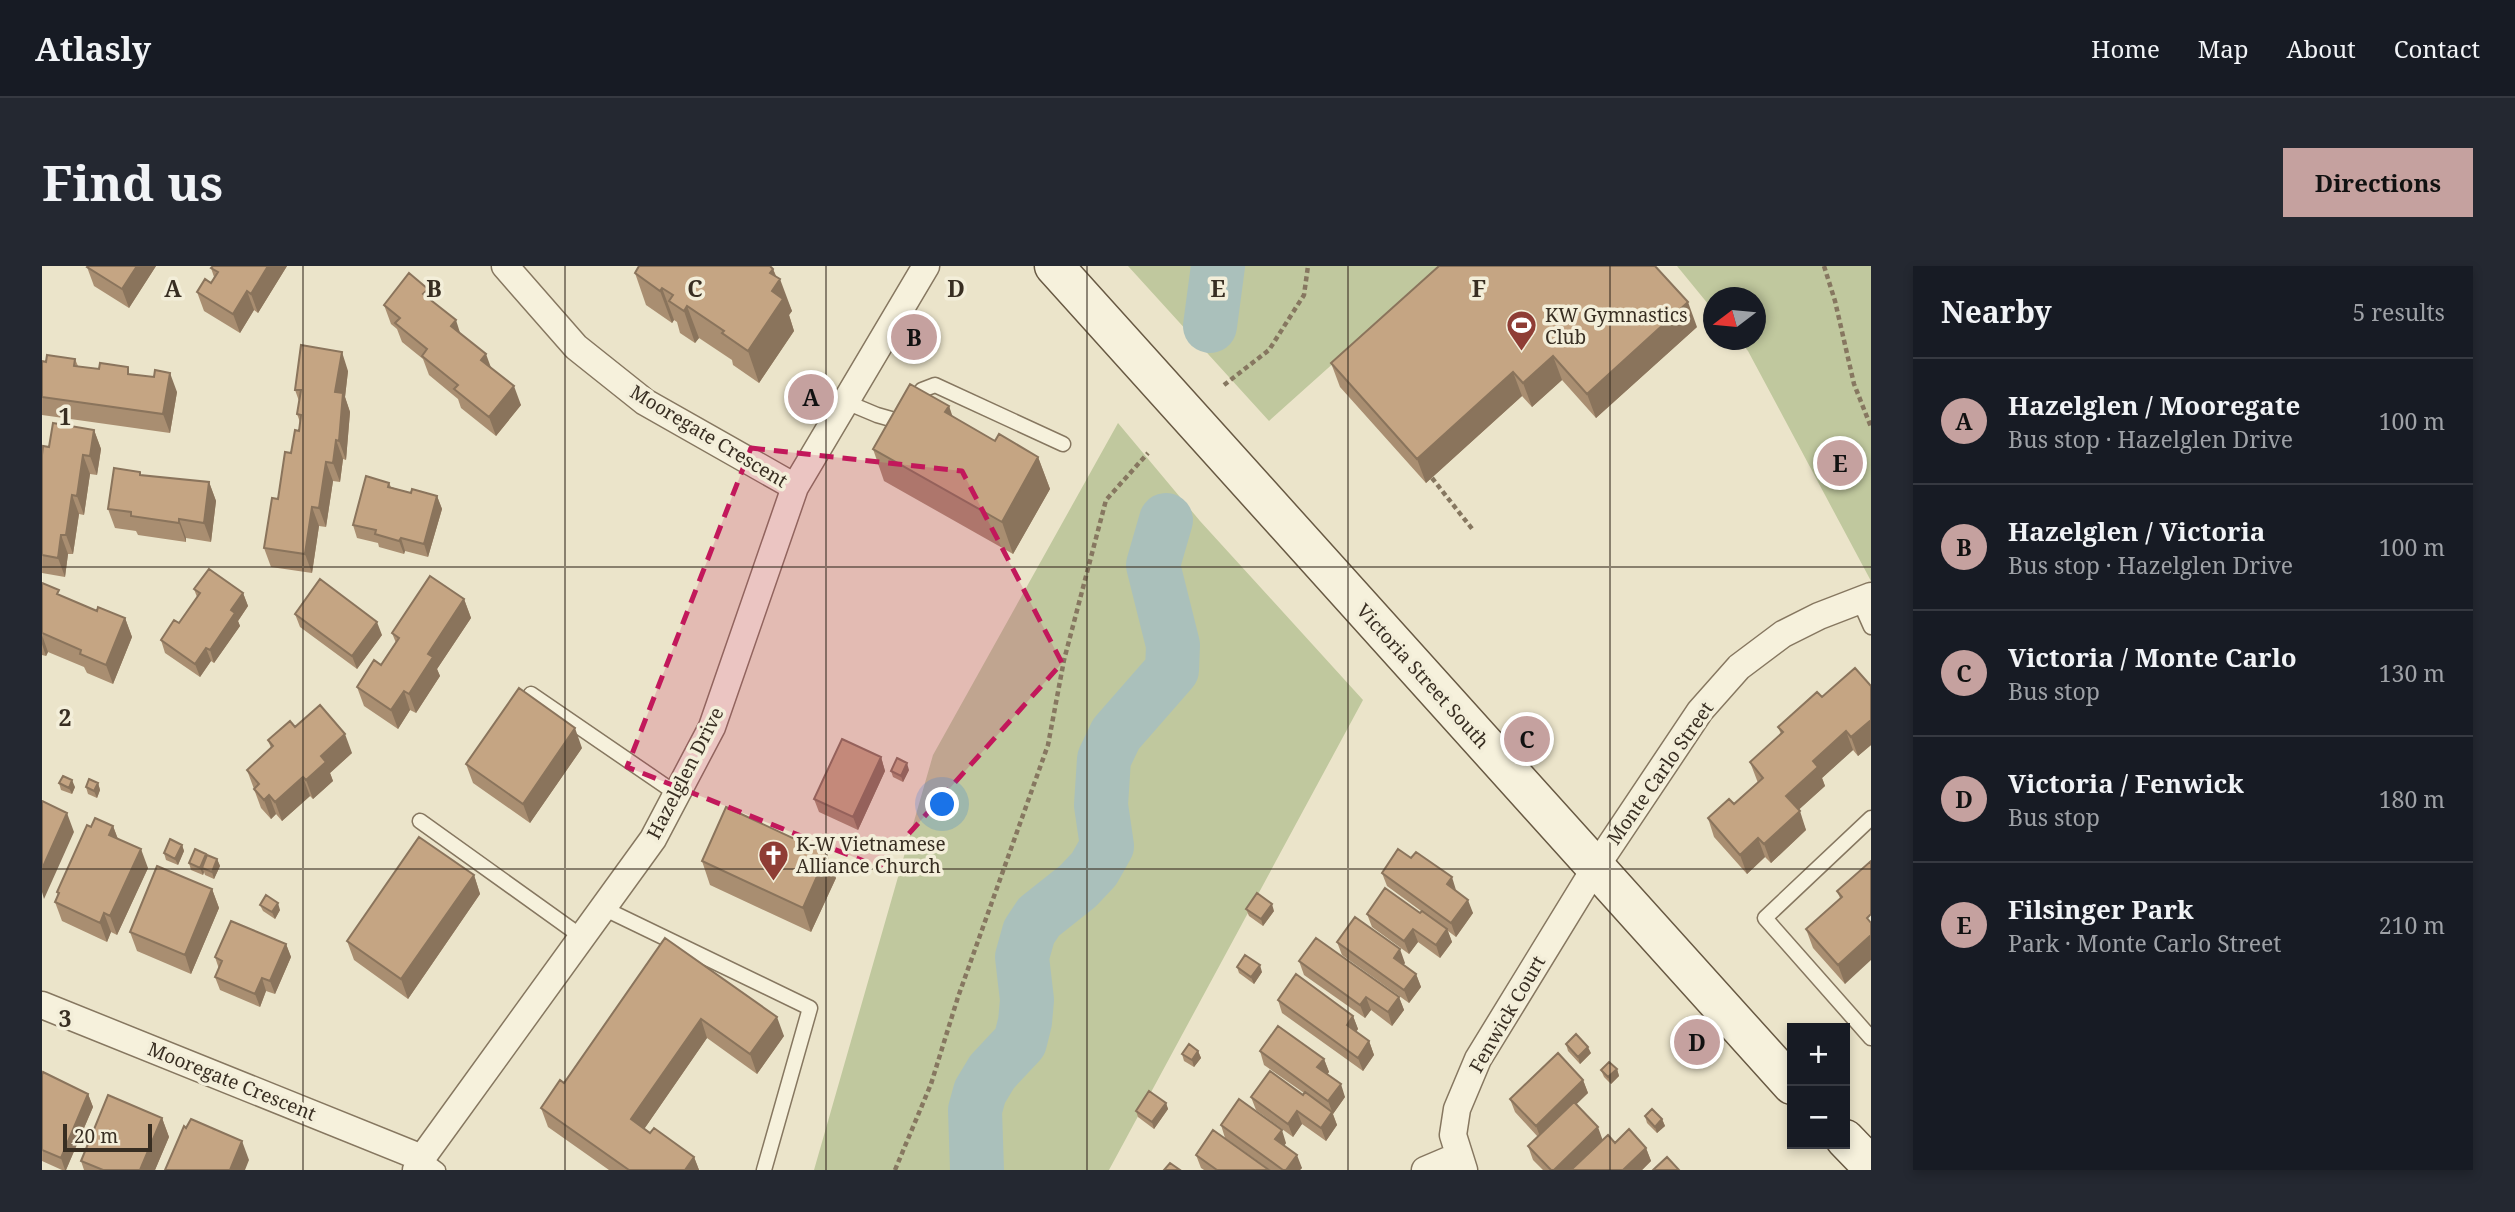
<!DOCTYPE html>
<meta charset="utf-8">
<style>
:root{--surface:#171b24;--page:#242831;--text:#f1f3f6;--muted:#9ea1a6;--line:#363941;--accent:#c5a19f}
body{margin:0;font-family:"Noto Serif",serif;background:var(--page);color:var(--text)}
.controls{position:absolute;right:21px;bottom:21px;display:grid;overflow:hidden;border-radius:0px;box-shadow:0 4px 10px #0003}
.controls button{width:63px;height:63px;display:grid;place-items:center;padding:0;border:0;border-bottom:2px solid var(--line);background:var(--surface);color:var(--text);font:35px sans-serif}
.compass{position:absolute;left:1661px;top:21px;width:63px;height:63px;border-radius:50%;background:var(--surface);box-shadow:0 4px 10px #0003;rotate:254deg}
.scale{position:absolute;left:21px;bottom:18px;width:89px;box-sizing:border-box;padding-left:7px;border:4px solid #382e22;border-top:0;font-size:19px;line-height:24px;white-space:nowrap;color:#382e22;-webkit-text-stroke:5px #f3eed9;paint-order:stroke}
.you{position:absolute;left:901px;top:539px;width:24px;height:24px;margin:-18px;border:5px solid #fff;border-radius:50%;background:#1a73e8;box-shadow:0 0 0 10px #1a73e833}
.badge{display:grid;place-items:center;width:46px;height:46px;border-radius:50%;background:var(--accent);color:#111;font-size:23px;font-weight:700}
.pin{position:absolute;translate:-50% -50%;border:4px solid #fff;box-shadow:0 2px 7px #0006}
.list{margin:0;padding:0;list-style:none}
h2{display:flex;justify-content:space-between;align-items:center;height:91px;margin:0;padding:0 28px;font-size:30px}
h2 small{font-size:23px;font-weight:400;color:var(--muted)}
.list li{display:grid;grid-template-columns:46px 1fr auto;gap:21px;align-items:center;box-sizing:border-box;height:126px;padding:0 28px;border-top:2px solid var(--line)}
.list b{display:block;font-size:26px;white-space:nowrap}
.list p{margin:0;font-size:23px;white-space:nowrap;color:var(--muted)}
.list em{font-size:23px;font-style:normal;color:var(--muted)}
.map{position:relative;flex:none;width:1829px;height:904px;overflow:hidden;border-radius:0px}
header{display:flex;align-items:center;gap:42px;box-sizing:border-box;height:98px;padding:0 35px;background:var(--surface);border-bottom:2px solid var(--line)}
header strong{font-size:33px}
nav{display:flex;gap:38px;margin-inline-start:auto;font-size:24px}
.intro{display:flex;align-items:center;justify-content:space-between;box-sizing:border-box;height:168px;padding:0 42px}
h1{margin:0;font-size:49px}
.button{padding:18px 32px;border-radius:0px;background:var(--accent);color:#111;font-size:24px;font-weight:700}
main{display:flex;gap:42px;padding:0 42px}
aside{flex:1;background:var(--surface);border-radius:0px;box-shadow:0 4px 10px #0003}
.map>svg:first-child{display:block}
.green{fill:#c0c89e}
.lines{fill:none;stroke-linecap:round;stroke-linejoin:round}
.river{stroke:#aac0bb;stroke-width:54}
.service-casing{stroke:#867760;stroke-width:17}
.minor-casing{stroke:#867760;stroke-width:29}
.secondary-casing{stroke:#685943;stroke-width:41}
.path{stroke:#867760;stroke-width:4.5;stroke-dasharray:5 3.5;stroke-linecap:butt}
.service{stroke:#f6f1dc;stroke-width:14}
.minor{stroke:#f6f1dc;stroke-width:26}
.secondary{stroke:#f6f1dc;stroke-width:38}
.wall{fill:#a98e71}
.shaded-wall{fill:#8a745c}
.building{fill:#c5a583;stroke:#8a745c;stroke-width:2}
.marked{fill:#c2185b;fill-opacity:0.2;stroke:#c2185b;stroke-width:5;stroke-dasharray:14 9;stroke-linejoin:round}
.grid{fill:none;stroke:#382e22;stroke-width:2;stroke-opacity:0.55}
.labels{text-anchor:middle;stroke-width:7;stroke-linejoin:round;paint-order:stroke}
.poi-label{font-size:19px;fill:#382e22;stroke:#f3eed9;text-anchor:start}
.street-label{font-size:19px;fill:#382e22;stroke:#f3eed9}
.grid-label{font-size:23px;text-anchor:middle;font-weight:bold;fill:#382e22;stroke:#f3eed9;stroke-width:7;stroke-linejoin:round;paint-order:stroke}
</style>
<header>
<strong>Atlasly</strong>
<nav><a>Home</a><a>Map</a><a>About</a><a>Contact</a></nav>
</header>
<div class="intro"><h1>Find us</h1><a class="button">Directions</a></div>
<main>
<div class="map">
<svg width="1829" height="904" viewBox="0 0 1829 904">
<rect width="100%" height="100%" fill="#ebe4ca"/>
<path class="green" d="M1086,0H1400L1227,155Z
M1635,0H1829V315L1706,85L1697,74H1714V32H1672L1671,44Z
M1076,157L1158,255L1321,434L1067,904H772L891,489Z"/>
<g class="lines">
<path class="river" d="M1168,60L1176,0
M935,904L933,844L938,826L950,806L978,776L983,756L985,734L980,691L987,666L997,651L1036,620L1052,603L1065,580L1059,539L1062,493L1074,468L1130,404L1131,379L1111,299L1124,254"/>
<defs>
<path id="service" d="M804,136L835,149L856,155L880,124L893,119L1021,178
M1817,334L1829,361
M489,428L635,528
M1829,552L1723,652L1829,772
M378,555L540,671
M561,642L768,742L722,904
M380,892L396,904"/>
<path id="minor" d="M463,0L534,81L603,136L753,221
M0,739L380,892
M374,904L380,892L611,573L670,461L753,221L884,0
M1383,904L1416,890
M1422,904L1411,869L1415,843L1436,793L1553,602L1658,445L1697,401L1741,368L1777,350L1829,330"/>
<path id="secondary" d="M1012,0L1750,819
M1803,873L1829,900"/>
</defs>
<use href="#service" class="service-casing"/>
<use href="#minor" class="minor-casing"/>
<use href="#secondary" class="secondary-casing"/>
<path class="path" d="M1782,0L1793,35L1812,118L1829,161
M1182,119L1227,84L1262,29L1266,0
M1390,212L1431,264
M853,904L889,818L916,731L1006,479L1022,394L1064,234L1106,187"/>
<use href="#service" class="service"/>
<use href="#minor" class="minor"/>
<use href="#secondary" class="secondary"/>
</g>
<path class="wall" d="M46,0H114L87,42L52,20L45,1Z
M171,0H245L216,47L212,44L198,67L162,45L155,26L169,17L172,11L169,2Z
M731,3L750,45L747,49L752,65L717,117L691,99L690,94L657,72L653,77L638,67L635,56L632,54L630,57L604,39L593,7Z
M386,23L391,36L449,102L479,139L454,170L419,142L416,133L387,109L381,93L360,76L355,63L349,58L342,39Z
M1655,61L1554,152L1520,114L1490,141L1480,130L1384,217L1298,121L1289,97Z
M33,93L36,100L89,108L135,126L128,167L0,149V95Z
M306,105L303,131L308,146L304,194L301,193L298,216L291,215L284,261L277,260L270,307L229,301L222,282L249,187L257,165L258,156L255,148L257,135L253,124Z
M907,140L910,151L953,175L996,191L1008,223L971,288L842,215L831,183Z
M52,164L59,183L55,209L48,208L42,249L37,248L31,288H26L23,311L0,307V189L7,181Z
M98,206L99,209L167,216L174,235L169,276L144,272V276L96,269L94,265L73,262L66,243Z
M347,217L349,221L369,227L395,230L400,243L386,291L363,285L362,288L337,281L336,277L315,272L311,259Z
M0,317L19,330L55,345L83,352L90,371L71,418L45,407L42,401L6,386L4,390L0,389Z
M152,323L201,327L206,340L196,355L198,360L172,397L169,395L158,411L123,387L119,374L137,357L155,331Z
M422,333L429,352L395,403L398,410L374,447L368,444L356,463L322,440L315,421L339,399L354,377L350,367Z
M253,348L340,369L315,403L258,361Z
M1829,420V479L1816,490L1811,484L1780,512L1783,520L1756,544L1764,564L1729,597L1723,591L1705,608L1672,571L1666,552L1692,538L1716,517L1708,496L1739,468L1736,461L1780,431Z
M253,461L310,487L288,507L291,515L271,533L268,530L240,555L234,548L229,553L219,542L205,504L229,482L226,474Z
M540,482L488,557L431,517L424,498Z
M839,491L843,505L816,564L777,546L772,533Z
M867,504L861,516L851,511L849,505Z
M17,517L33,521L30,528L19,524Z
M56,517L58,524L55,532L46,528L44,521Z
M71,560L76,573L106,602L75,669L69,666L65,676L20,655L13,636L16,630L15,626L49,561Z
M140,579L142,585L136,599L124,594L122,587Z
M165,590L175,593L178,600L172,613L163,609L162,606L161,609L149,604L147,597Z
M660,595L794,612L769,666L668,619Z
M1829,595L1803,718L1771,682L1764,663L1798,632L1795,625Z
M1340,607L1414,625L1431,647L1414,671L1406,665L1410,676L1398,692L1376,676L1367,688L1330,661L1325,648L1378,647L1379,645L1345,620Z
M432,609L438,628L366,733L312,694L305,675Z
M170,623L177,642L149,708L95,685L88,666Z
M218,639L238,644L233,653L221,645Z
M1204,643L1232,645L1221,660L1207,650Z
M623,672L742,770L715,808L665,772L602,863L652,891L657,904H567L506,861L499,842L522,817Z
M1295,676L1363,697L1361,699L1374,708L1379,721L1367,737L1300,689Z
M244,678L249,691L233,728L224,725L218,741L178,724L173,711L177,703L173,691Z
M1257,695L1357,731L1362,744L1350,760L1329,744L1323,752L1262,709Z
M1195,701L1220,706L1212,718L1197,707Z
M1236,734L1311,750L1316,763L1314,766L1327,775L1332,789L1321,805L1240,747Z
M1524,778L1549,787L1538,798L1526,785Z
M1156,785L1159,792L1152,801L1142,795L1140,788Z
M1218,785L1282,793L1287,806L1285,808L1303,831L1291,848L1295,859L1284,875L1260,858L1251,871L1214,844L1209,831L1261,829L1262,827L1222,799Z
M1575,803L1577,810L1569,818L1562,811L1559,804Z
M0,809L46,828L51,841L24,904H20L0,895Z
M1541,814L1546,827L1534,838L1561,874L1604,882L1609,895L1600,904H1501L1491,894L1486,880L1496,871L1473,846L1468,833Z
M1124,837L1126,843L1112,863L1096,851L1094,845Z
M1603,850L1620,853L1623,860L1615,867L1605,857Z
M120,852L127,871L113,904H42L39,895Z
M1179,859L1244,877L1242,880L1260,902L1258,904H1228L1183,872Z
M1154,889L1227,904H1162L1159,902Z"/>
<path class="shaded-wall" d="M95,0H114L87,42L80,23Z
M226,0H245L216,47L209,28Z
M731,3L736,16L738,13L750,45L747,49L752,65L717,117L706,85L730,25L728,7Z
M620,22L632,54L630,57L618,25Z
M386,23L393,42L381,28Z
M205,25L212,44L198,67L191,48Z
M1646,36L1655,61L1554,152L1545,128Z
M645,40L657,72L653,77L642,45Z
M414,54L420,73L409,60Z
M300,86L306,105L303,131L308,146L304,194L297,175L293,126Z
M444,88L451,107L439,94Z
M1511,90L1520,114L1490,141L1481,117Z
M1471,106L1480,130L1384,217L1375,193Z
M128,107L135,126L128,167L121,148Z
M472,120L479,139L454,170L447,151Z
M907,140L918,172L903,146Z
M52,164L59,183L55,209L48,190Z
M294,174L301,193L298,216L291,197Z
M41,189L48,208L42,249L35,230Z
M996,191L1008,223L971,288L960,256Z
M284,196L291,215L284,261L277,242Z
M167,216L174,235L169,276L162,257Z
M30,229L37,248L31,288L24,269Z
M395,230L400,243L386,291L382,278Z
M270,241L277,260L270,307L263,288Z
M137,253L144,272V276L137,257Z
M19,269L26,288L23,311L16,292Z
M359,272L363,285L362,288L357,275Z
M201,327L206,340L196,355L198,360L172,397L168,384L189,344Z
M422,333L429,352L395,403L398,410L374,447L367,428L386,388Z
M83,352L90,371L71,418L64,399Z
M335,356L340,369L315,403L310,390Z
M0,369L6,386L4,390L0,378Z
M164,382L169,395L158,411L153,398Z
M362,425L368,444L356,463L349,444Z
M1829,454V479L1816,490L1809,471Z
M533,462L540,482L488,557L481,538Z
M1804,465L1811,484L1780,512L1783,520L1751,549L1744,530L1771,495Z
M303,468L310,487L288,507L291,515L271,533L264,514L279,490Z
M839,491L843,505L816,564L811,551Z
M865,497L867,504L861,516L859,510Z
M261,511L268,530L240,555L233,536Z
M30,514L33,521L30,528L27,522Z
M56,517L58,524L55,532L52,525Z
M227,529L234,548L229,553L222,534Z
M1758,545L1764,564L1729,597L1722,578Z
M25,547L32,566L2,633L0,626V603Z
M71,560L78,579L67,569Z
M1716,572L1723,591L1705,608L1698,589Z
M140,579L142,585L136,599L133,593Z
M99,583L106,602L75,669L68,650Z
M164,588L167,595L160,602L162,606L161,609L158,602Z
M785,588L794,612L769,666L761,642Z
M175,593L178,600L172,613L170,606Z
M432,609L438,628L366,733L359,713Z
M1410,611L1414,624L1405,618Z
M170,623L177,642L149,708L143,689Z
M1426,634L1431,647L1414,671L1409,657Z
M236,637L238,644L233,653L230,646Z
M1230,638L1232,645L1221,660L1219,653Z
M62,647L69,666L65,676L58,657Z
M1371,663L1376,676L1367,688L1362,675Z
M1405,663L1410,676L1398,692L1394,679Z
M1829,669V694L1803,718L1796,699Z
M244,678L249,691L233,728L228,715Z
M1358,683L1363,697L1357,705L1352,692Z
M1218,699L1220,706L1212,718L1209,711Z
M1374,708L1379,721L1367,737L1362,724Z
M220,712L224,725L218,741L213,728Z
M1324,731L1329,744L1323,752L1318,739Z
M1357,731L1362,744L1350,760L1346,746Z
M1311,750L1316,763L1309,772L1305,759Z
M735,751L742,770L715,808L708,788Z
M659,753L665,772L596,872L589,853Z
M1327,775L1332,789L1321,805L1316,792Z
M1546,781L1549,787L1538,798L1536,791Z
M1156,785L1159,792L1152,801L1150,794Z
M1282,793L1287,806L1280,815L1275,801Z
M1575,803L1577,810L1569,818L1566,811Z
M1541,814L1546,827L1499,873L1494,860Z
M1299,818L1303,831L1291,848L1286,835Z
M46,828L51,841L24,904H23L19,892Z
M1124,837L1126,843L1112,863L1110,856Z
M1255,845L1260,858L1251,871L1246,858Z
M1290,846L1295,859L1284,875L1279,862Z
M120,852L127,871L113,904H98Z
M1620,853L1623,860L1615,867L1613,861Z
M1556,861L1561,875L1530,904H1512Z
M1240,864L1244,877L1238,886L1233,873Z
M200,875L207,894L203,904H188Z
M1604,882L1609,895L1600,904H1581Z
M1255,889L1260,902L1258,904H1244Z
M652,891L657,904H643Z"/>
<path class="building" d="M46,0H95L80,23L45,1Z
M171,0H226L209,28L205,25L191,48L155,26L163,13L169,17L176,6L169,2Z
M597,0H728L731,3L728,7L738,13L730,25L741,33L706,85L680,67L682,65L645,40L642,45L627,35L631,29L620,22L618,25L593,7Z
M1397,0H1613L1646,36L1545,128L1511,90L1481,117L1471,106L1375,193L1289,97Z
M367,7L386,23L381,28L414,54L409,60L444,88L439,94L472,120L447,151L412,123L416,119L380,90L385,83L353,57L358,52L342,39Z
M259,79L300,86L293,126L301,127L297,175L294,174L291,197L284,196L277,242L270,241L263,288L222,282L230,232L236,233L243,186L249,187L253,164L257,165L259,149L255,148L259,124H253Z
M5,89L33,93L32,100L57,103L58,97L86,101V108L112,111L113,104L128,107L121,148L0,131V95L4,96Z
M868,118L907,140L903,146L953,175L957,168L996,191L960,256L831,183Z
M11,157L52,164L48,190L41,189L35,230L30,229L24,269H19L16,292L0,289V189L1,180L7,181Z
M72,202L98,206V209L167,216L162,257L137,253V257L89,250V246L66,243Z
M324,210L347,217L346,221L369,227L370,223L395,230L382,278L359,272L357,275L333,268L334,264L311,259Z
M167,303L201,327L189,344L193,347L168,384L164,382L153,398L119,374L132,354L137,357L158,327L152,323Z
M388,310L422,333L386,388L391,391L367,428L362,425L349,444L315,421L332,394L339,399L357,372L350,367Z
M278,313L335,356L310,390L253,348Z
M0,317L17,324L15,328L55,345L56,341L83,352L64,399L38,388L39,384L0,367Z
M1813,402L1829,420V454L1809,471L1804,465L1771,495L1776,501L1744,530L1758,545L1722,578L1716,572L1698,589L1666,552L1687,533L1692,538L1721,512L1708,496L1741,466L1736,461L1775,426L1780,431Z
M477,422L533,462L481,538L424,498Z
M278,439L303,468L279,490L284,496L264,514L261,511L233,536L227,529L222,534L212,523L217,518L205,504L231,480L226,474L248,455L253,461Z
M800,473L839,491L811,551L772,533Z
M855,492L865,497L859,510L849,505Z
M21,510L30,514L27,522L17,517Z
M47,513L56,517L52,525L44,521Z
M0,535L25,547L0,603Z
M684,541L785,588L761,642L660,595Z
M53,552L71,560L67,569L99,583L68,650L62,647L58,657L13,636L17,627L15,626L45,559L49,561Z
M377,571L432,609L359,713L305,675Z
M128,573L140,579L133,593L122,587Z
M153,583L164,588L158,602L147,597Z
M1356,583L1369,592L1374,586L1410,611L1405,618L1426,634L1409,657L1340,607Z
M165,589L175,593L170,606L160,602Z
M1829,595V648L1825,652L1829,657V669L1796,699L1764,663L1800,631L1795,625Z
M115,600L170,623L143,689L88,666Z
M1343,622L1378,647L1380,645L1405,663L1394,679L1371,663L1362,675L1325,648Z
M1215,627L1230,638L1219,653L1204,643Z
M224,629L236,637L230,646L218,639Z
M1313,651L1358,683L1352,692L1374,708L1362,724L1295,676Z
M189,655L244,678L228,715L220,712L213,728L173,711L180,695L173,691Z
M623,672L735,751L708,788L659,753L589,853L608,867L612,862L652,891L643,904H587L499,842L518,814L522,817Z
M1274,672L1357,731L1346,746L1324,731L1318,739L1257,695Z
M1203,689L1218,699L1209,711L1195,701Z
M1254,708L1311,750L1305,759L1327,775L1316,792L1236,734Z
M1236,760L1282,793L1275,801L1299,818L1286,835L1218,785Z
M1534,768L1546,781L1536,791L1524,778Z
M1147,778L1156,785L1150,794L1140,788Z
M1516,787L1541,814L1494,860L1468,833Z
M1567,796L1575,803L1566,811L1559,804Z
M1228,805L1261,829L1263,826L1290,846L1279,862L1255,845L1246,858L1209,831Z
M1,806L46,828L19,892L0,884V809Z
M1107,825L1124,837L1110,856L1094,845Z
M66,829L120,852L98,904H61L39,895Z
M1197,833L1240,864L1233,873L1255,889L1244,904H1241L1179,859Z
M1532,836L1556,861L1512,904H1509L1486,880Z
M1610,843L1620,853L1613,861L1603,850Z
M149,853L200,875L188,904H123L142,860L144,862Z
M1587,863L1604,882L1581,904H1529L1566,869L1573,877Z
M1171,864L1227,904H1175L1154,889Z
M1625,891L1637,904H1611Z
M1128,897L1138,904H1122Z"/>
<path class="marked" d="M709,182L920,205L1020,397L837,601L585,501Z"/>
<path class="grid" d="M261,0V904M523,0V904M784,0V904M1045,0V904M1306,0V904M1568,0V904M0,301H1829M0,603H1829"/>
<defs>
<symbol id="stadium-pin" viewBox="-11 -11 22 30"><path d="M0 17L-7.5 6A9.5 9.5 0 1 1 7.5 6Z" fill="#8f3d35" stroke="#f3eed9"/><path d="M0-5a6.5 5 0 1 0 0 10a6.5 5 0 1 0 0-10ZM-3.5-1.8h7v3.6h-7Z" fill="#fff"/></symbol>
<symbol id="church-pin" viewBox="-11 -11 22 30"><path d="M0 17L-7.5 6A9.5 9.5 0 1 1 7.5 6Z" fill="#8f3d35" stroke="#f3eed9"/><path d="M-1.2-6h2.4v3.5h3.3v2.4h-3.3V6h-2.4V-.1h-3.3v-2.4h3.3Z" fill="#fff"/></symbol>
</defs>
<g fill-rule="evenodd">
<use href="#stadium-pin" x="1462" y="42" width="35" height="47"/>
<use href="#church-pin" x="714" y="572" width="35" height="47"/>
</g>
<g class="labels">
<g class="poi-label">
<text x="1503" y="56">KW Gymnastics<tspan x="1503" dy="22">Club</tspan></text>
<text x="754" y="585">K-W Vietnamese<tspan x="754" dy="22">Alliance Church</tspan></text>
</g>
<g class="street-label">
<text transform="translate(667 170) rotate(31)" y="7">Mooregate Crescent</text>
<text transform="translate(1381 410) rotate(48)" y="7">Victoria Street South</text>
<text transform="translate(643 507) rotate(-63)" y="7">Hazelglen Drive</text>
<text transform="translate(1618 507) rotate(-55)" y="7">Monte Carlo Street</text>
<text transform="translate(1465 748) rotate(-60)" y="7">Fenwick Court</text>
<text transform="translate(190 815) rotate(22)" y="7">Mooregate Crescent</text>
</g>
</g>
<g class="grid-label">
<text x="131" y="31">A</text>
<text x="392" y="31">B</text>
<text x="653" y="31">C</text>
<text x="914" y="31">D</text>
<text x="1176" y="31">E</text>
<text x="1437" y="31">F</text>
<text x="23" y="159">1</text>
<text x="23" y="460">2</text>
<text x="23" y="761">3</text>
</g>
</svg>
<div class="controls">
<button>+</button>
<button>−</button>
</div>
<svg class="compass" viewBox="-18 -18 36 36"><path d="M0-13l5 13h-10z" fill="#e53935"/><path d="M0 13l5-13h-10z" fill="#9ea1a6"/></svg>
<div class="scale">20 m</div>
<div class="you"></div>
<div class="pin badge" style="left:769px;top:131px">A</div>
<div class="pin badge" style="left:872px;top:71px">B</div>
<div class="pin badge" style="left:1485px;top:473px">C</div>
<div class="pin badge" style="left:1655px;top:776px">D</div>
<div class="pin badge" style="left:1798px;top:197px">E</div>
</div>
<aside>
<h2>Nearby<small>5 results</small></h2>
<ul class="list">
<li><span class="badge">A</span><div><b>Hazelglen / Mooregate</b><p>Bus stop · Hazelglen Drive</p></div><em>100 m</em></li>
<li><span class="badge">B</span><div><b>Hazelglen / Victoria</b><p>Bus stop · Hazelglen Drive</p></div><em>100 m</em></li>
<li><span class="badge">C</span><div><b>Victoria / Monte Carlo</b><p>Bus stop</p></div><em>130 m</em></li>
<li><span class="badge">D</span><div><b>Victoria / Fenwick</b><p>Bus stop</p></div><em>180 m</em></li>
<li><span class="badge">E</span><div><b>Filsinger Park</b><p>Park · Monte Carlo Street</p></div><em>210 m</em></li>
</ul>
</aside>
</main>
